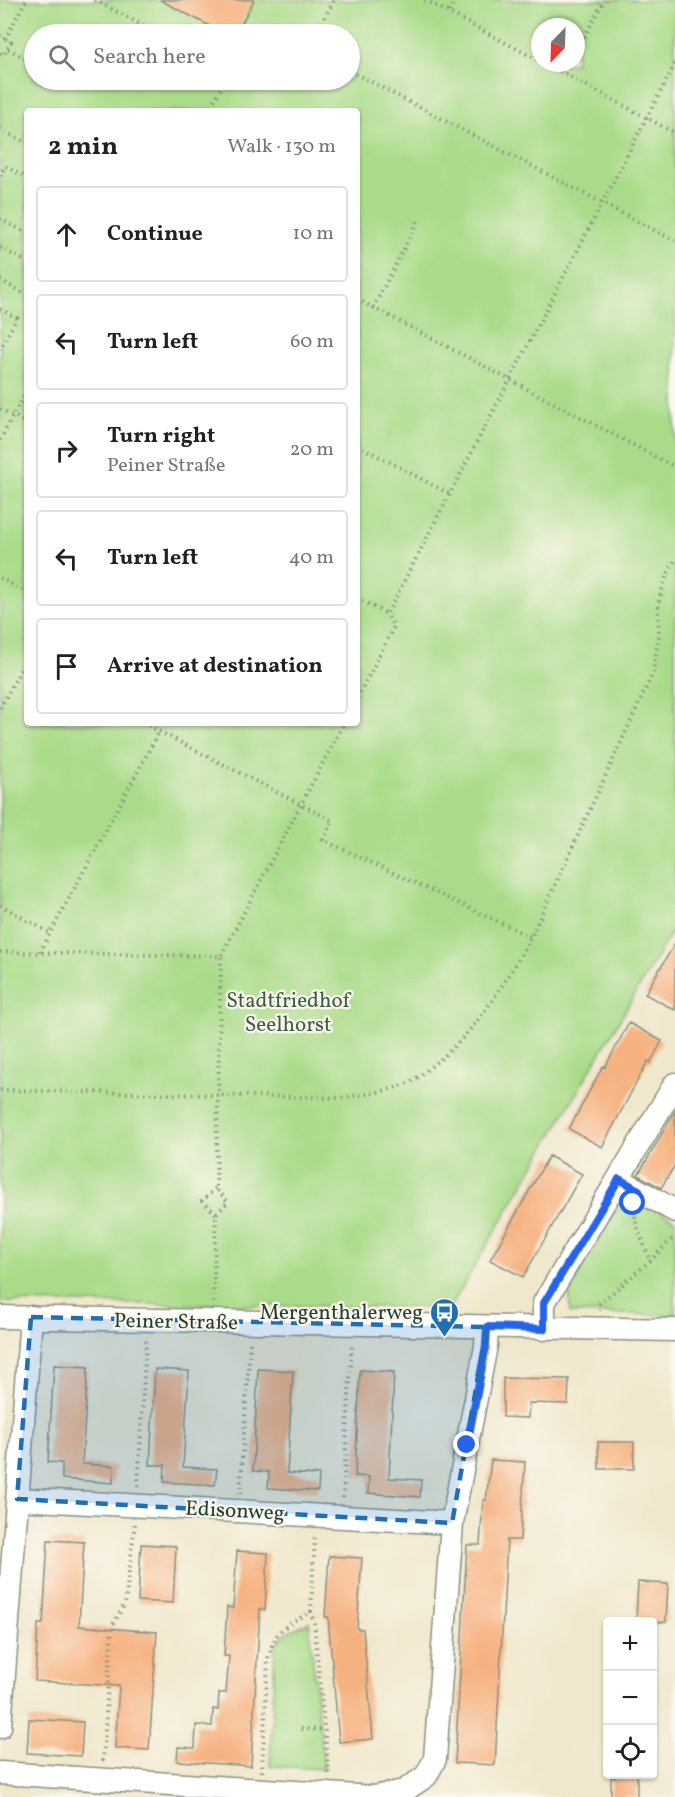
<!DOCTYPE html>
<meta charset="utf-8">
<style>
:root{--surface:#fff;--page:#f2f2f2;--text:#202124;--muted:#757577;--line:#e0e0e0}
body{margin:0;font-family:Vollkorn,serif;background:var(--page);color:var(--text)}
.controls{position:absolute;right:18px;bottom:18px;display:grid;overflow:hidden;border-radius:6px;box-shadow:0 2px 4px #0004}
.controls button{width:54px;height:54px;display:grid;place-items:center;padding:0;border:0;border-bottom:2px solid var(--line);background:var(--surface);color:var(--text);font:30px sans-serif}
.compass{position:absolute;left:531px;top:18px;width:54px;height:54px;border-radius:50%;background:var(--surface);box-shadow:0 2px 4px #0004;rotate:203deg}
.stop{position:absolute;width:18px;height:18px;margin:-14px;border:4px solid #2563eb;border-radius:50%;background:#fff}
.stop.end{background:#2563eb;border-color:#fff;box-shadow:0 2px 6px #0008}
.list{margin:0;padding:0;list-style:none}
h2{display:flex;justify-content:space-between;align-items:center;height:78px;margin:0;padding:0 24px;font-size:26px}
h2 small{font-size:20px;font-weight:400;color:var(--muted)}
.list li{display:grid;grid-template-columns:39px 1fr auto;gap:18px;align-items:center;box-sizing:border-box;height:96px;margin:0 12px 12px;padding:0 12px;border:2px solid var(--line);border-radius:6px}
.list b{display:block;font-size:22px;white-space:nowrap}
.list p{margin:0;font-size:20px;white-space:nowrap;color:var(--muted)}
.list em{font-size:20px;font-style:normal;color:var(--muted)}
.icon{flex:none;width:33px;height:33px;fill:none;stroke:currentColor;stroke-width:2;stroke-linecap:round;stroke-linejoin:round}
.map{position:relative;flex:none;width:675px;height:1797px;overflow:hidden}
.search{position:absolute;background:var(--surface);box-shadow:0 2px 4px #0004;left:24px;top:24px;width:336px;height:66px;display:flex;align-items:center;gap:15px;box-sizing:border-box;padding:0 21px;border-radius:33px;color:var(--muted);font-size:22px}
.panel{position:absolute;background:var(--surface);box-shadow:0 2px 4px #0004;left:24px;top:108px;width:336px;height:618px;border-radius:6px}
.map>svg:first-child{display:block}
.green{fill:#aadb8a;stroke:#648c5f;stroke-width:1.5;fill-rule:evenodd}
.building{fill:#f6b180}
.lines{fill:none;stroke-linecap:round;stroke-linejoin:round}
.minor-casing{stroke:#889280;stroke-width:25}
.path{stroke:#889280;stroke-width:4;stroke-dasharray:1.5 4.5;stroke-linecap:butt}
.minor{stroke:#fff;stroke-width:22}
.route{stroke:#2563eb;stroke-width:8}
.marked{fill:#1f6fb2;fill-opacity:0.2;stroke:#1f6fb2;stroke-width:4.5;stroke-dasharray:12 8;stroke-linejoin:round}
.labels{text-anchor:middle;stroke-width:4.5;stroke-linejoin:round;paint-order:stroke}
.park-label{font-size:21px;fill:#3b5d45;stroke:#fbf7ec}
.poi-label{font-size:21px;fill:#1f3d34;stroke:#fbf7ec;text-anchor:end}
.street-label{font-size:21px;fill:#1f3d34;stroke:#fbf7ec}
</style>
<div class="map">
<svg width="675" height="1797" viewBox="0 0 675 1797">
<rect width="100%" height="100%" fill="#fbf7ec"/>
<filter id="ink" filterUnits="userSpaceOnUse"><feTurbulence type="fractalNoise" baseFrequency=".0167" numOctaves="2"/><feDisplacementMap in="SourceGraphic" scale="12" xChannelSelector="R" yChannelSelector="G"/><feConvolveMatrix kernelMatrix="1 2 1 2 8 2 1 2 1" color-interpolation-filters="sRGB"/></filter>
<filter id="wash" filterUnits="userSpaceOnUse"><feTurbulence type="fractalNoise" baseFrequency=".008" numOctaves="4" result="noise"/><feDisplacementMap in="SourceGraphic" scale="24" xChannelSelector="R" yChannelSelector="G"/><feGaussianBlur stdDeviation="1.35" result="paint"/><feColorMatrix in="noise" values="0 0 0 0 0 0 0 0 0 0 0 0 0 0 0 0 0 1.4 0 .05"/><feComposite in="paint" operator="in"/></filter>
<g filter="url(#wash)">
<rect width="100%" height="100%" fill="#f0e7cc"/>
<path class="green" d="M0,0H675V926L450,1308L0,1302ZM540,27H576V63H540ZM34,34H350V80H34ZM27,111H357V723H27Z
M627,1192L675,1220V1315L570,1313L569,1287Z
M309,1622L324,1769L270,1766L275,1645L287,1632Z"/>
<g id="blocks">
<path class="building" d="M160,0H254L236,34H225Z
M675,943V1010L645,994Z
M629,1023L662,1041L650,1063L648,1061L602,1147L569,1129L603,1066L605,1067Z
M675,1111V1165L661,1188L638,1175Z
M549,1156L582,1174L523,1277L490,1260Z
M54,1365L88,1367L82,1464L114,1466L113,1483L62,1479V1463L48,1462Z
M155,1369L189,1371L183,1467L217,1469L215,1485L164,1482L165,1465H150Z
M258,1369L293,1371L287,1473L319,1475L318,1491L268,1488L269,1472L253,1471Z
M360,1370L394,1372L389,1478L421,1480L420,1497L368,1493L369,1477L355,1476Z
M503,1378L569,1379L568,1404L529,1403L528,1418L503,1417Z
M598,1442H634V1469H599Z
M491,1460L525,1462L520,1540H507L495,1765L455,1763L467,1545H480L483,1500H486Z
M48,1540L84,1542L79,1626L157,1632L149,1750L115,1748L119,1686L35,1681L38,1624H43Z
M141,1544L176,1546L173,1603L138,1601Z
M237,1551L268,1553L265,1610L260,1609L251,1766L177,1761L178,1747L195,1748L196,1725L212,1726L213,1709L218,1710L219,1693H226L229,1656H224L227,1607L233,1608Z
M329,1556L362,1558L357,1629H363L373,1739L339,1742L328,1617H325Z
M638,1582L668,1584L666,1622H636Z
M29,1719L83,1722L81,1756L27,1753Z
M615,1774H637V1797H611V1777H615Z"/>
</g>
</g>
<g filter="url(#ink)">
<use href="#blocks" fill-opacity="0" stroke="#889280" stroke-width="1.5"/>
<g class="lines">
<defs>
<path id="minor" d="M619,1179L675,1211
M0,1317L675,1330
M544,1329V1303L675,1084
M17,1499L452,1523
M0,1727L31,1317
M0,1773L373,1797
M374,1797L404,1791L426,1776L435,1759L452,1523L486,1346L487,1327"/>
</defs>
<use href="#minor" class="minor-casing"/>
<path class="path" d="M95,0L159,34
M425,0L540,61
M449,12L456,0
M316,34L334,0
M0,36L11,42L4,55L0,53
M5,39L26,0
M8,49L34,63
M576,53L604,0
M544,63L675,133
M350,71L675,241
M565,74L571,63
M208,111L226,80
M0,129L27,143
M0,176L5,166L27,178
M0,219L27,233
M0,248L27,262
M0,280L27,295
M357,299L675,467
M373,308L420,218
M0,309L17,318L0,349
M0,409L27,423
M0,440L27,390
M357,445L450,494
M0,578L27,593
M357,598L387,614
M357,698L394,627L387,614L675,64
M0,708L27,658
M143,723L333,821L323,840L531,937
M0,905L50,933
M0,952L221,956L344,723
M40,952L159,732
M0,1090L338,1098C363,1095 388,1092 410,1082C417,1079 423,1073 429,1068C474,1035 504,985 531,937L653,673L659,635L658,604L666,577L675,560
M634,1210L636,1224L650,1261
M216,1214L202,1201L216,1188
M213,1303L216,1214L228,1202L216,1188L221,956
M599,1310V1304L650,1261L672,1239L675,1241
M138,1486L146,1340
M240,1494L250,1342
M343,1498L352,1343
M311,1611L314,1623L329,1775
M301,1729L325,1730
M103,1761L112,1626L125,1604L135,1523
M262,1772L268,1659C275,1627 286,1627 311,1611L315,1534"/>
<use href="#minor" class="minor"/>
</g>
</g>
<g class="lines" filter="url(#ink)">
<path class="route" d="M467,1445L486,1346L487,1327L544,1329V1303L619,1179L639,1190L633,1203"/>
</g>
<path class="marked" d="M31,1317L487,1327L452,1523L17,1499Z"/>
<defs>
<symbol id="bus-pin" viewBox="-11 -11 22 30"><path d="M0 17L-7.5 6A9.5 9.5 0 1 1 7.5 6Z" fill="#1f6fb2" stroke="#fbf7ec"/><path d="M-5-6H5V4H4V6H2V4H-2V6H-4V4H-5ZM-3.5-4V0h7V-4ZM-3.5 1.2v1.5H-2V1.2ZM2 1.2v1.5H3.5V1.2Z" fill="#fff"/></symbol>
</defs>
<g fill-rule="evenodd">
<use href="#bus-pin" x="428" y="1296" width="33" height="45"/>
</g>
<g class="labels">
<g class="park-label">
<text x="288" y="1007">Stadtfriedhof<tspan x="288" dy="24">Seelhorst</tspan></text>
</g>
<g class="poi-label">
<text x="423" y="1319">Mergenthalerweg</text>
</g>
<g class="street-label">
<text transform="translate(176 1321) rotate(1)" y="7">Peiner Straße</text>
<text transform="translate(235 1510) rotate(3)" y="7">Edisonweg</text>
</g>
</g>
</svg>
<div class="controls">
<button>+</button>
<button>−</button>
<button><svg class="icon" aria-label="locate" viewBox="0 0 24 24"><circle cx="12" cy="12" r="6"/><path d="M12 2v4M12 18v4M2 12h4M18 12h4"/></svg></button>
</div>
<svg class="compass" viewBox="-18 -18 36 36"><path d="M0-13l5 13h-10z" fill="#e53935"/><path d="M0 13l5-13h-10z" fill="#757577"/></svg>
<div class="stop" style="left:633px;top:1203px"></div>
<div class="stop end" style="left:467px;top:1445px"></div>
<div class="search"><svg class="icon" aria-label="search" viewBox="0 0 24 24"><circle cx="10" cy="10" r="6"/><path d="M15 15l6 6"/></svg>Search here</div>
<section class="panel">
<h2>2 min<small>Walk · 130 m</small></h2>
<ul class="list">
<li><svg class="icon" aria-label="ahead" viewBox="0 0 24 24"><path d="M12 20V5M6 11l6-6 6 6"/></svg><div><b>Continue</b></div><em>10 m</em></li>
<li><svg class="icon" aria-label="left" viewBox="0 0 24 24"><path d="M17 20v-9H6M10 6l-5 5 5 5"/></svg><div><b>Turn left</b></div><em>60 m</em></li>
<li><svg class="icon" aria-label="right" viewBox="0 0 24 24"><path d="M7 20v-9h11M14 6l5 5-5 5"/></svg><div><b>Turn right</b><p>Peiner Straße</p></div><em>20 m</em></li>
<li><svg class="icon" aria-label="left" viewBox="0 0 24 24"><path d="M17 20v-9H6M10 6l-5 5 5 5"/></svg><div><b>Turn left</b></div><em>40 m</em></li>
<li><svg class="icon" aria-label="arrive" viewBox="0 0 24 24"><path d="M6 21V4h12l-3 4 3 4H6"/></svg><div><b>Arrive at destination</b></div></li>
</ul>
</section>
</div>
